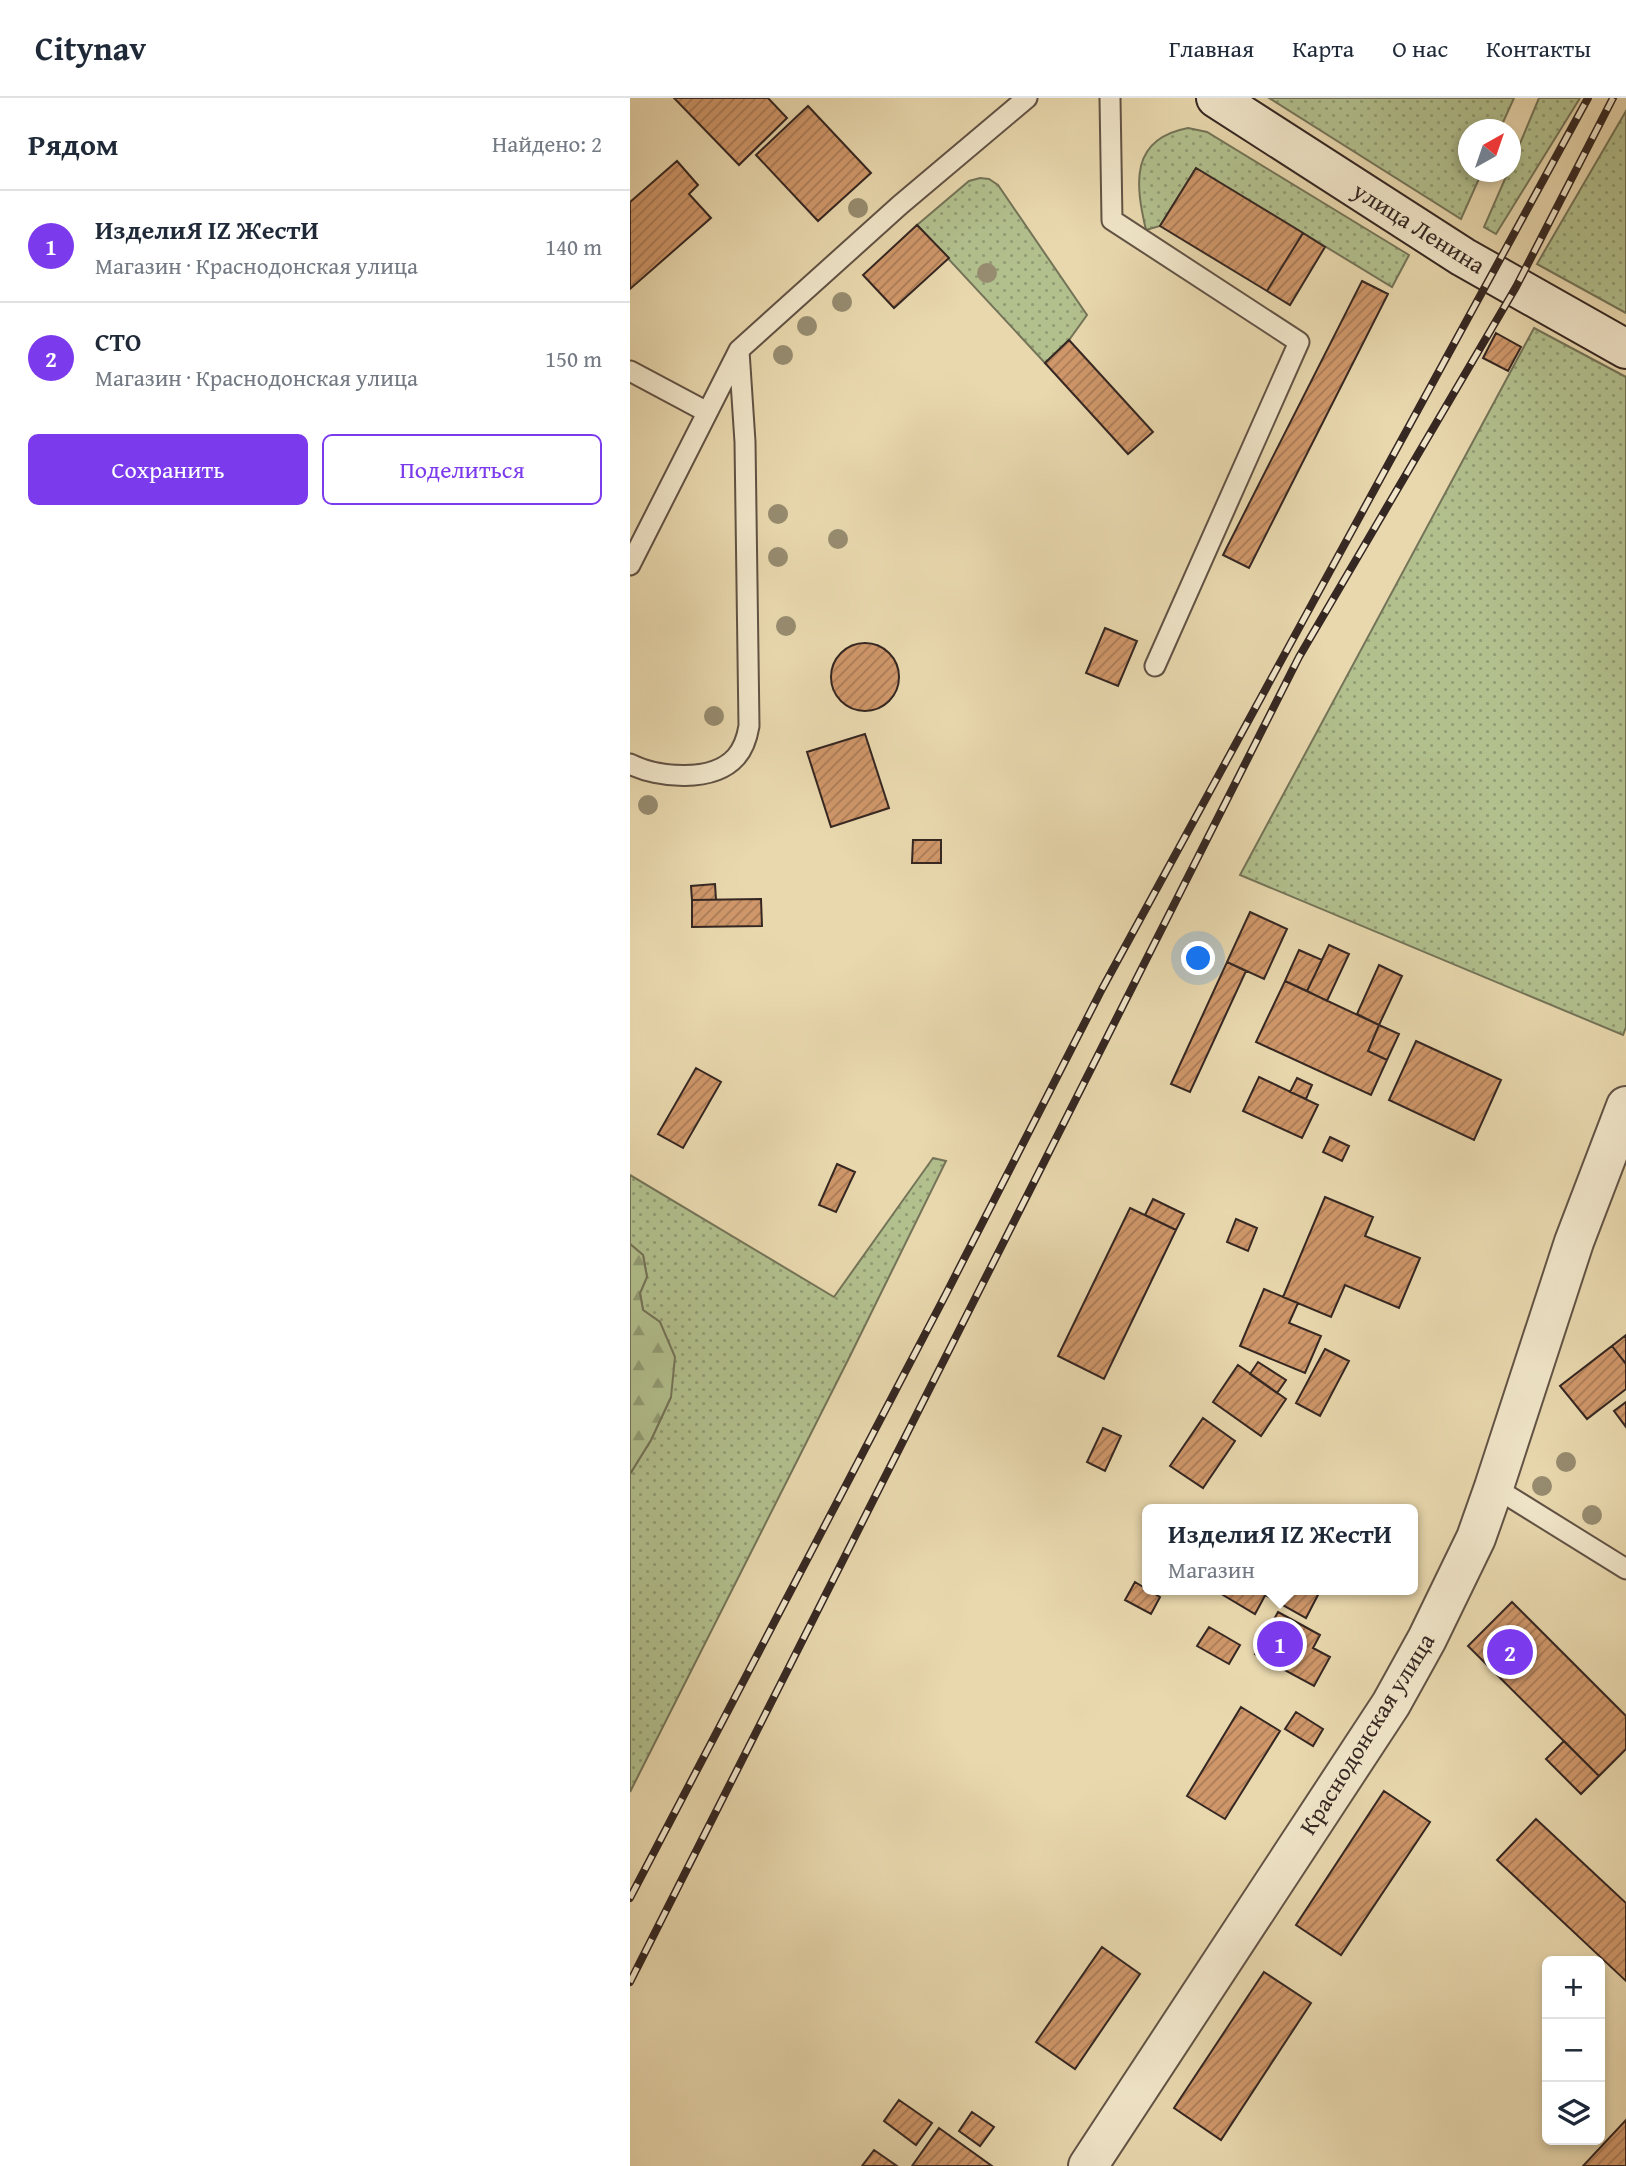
<!DOCTYPE html>
<html lang="ru">
<meta charset="utf-8">
<style>
:root{--surface:#fff;--page:#f6f6f7;--text:#1f2937;--muted:#747a83;--line:#e0e1e3;--accent:#7c3aed}
body{margin:0;font-family:"Gentium Book Plus",serif;background:var(--page);color:var(--text)}
.controls{position:absolute;right:21px;bottom:21px;display:grid;overflow:hidden;border-radius:10px;box-shadow:0 4px 10px #0003}
.controls button{width:63px;height:63px;display:grid;place-items:center;padding:0;border:0;border-bottom:2px solid var(--line);background:var(--surface);color:var(--text);font:35px sans-serif}
.compass{position:absolute;left:828px;top:21px;width:63px;height:63px;border-radius:50%;background:var(--surface);box-shadow:0 4px 10px #0003;rotate:40deg}
.you{position:absolute;left:569px;top:861px;width:24px;height:24px;margin:-18px;border:5px solid #fff;border-radius:50%;background:#1a73e8;box-shadow:0 0 0 10px #1a73e833}
.badge{display:grid;place-items:center;width:46px;height:46px;border-radius:50%;background:var(--accent);color:#fff;font-size:23px;font-weight:700}
.pin{position:absolute;translate:-50% -50%;border:4px solid #fff;box-shadow:0 2px 7px #0006}
.popup{position:absolute;left:512px;top:1406px;width:276px;height:91px;box-sizing:border-box;display:grid;place-content:center;border-radius:10px;background:var(--surface);filter:drop-shadow(0 2px 5px #0005);font-size:23px;white-space:nowrap;color:var(--muted)}
.popup b{font-size:26px;color:var(--text)}
.popup::after{content:'';position:absolute;left:50%;top:100%;margin-left:-14px;border:14px solid transparent;border-top-color:var(--surface)}
.list{margin:0;padding:0;list-style:none}
h2{display:flex;justify-content:space-between;align-items:center;height:91px;margin:0;padding:0 28px;font-size:30px}
h2 small{font-size:23px;font-weight:400;color:var(--muted)}
.list li{display:grid;grid-template-columns:46px 1fr auto;gap:21px;align-items:center;box-sizing:border-box;height:112px;padding:0 28px;border-top:2px solid var(--line)}
.list b{display:block;font-size:26px;white-space:nowrap}
.list p{margin:0;font-size:23px;white-space:nowrap;color:var(--muted)}
.list em{font-size:23px;font-style:normal;color:var(--muted)}
.actions{display:flex;gap:14px;padding:21px 28px}
.actions a{flex:1;padding:16px 0;border:2px solid var(--accent);border-radius:10px;text-align:center;font-size:24px;color:var(--accent)}
.actions .main{background:var(--accent);color:#fff}
.icon{flex:none;width:38px;height:38px;fill:none;stroke:currentColor;stroke-width:2;stroke-linecap:round;stroke-linejoin:round}
.map{position:relative;flex:none;width:996px;height:2068px;overflow:hidden}
header{display:flex;align-items:center;gap:42px;box-sizing:border-box;height:98px;padding:0 35px;background:var(--surface);border-bottom:2px solid var(--line)}
header strong{font-size:33px}
nav{display:flex;gap:38px;margin-inline-start:auto;font-size:24px}
main{display:flex}
aside{flex:1;background:var(--surface)}
.map>svg:first-child{display:block}
.grass{fill:url(#grass-dots);stroke:#747458;stroke-width:2}
.forest{fill:url(#forest-firs);stroke:#747458;stroke-width:2}
.building{fill:url(#building-hatch);stroke:#352722;stroke-width:2}
.lines{fill:none;stroke-linecap:round;stroke-linejoin:round}
.lane-casing{stroke:#625345;stroke-width:23}
.street-casing{stroke:#625345;stroke-width:42}
.secondary-casing{stroke:#352722;stroke-width:42}
.lane{stroke:#f1e6ca;stroke-width:19}
.street{stroke:#f1e6ca;stroke-width:38}
.secondary{stroke:#f1e6ca;stroke-width:38}
.rail-casing{stroke:#352722;stroke-width:8}
.rail{stroke:#f1e6ca;stroke-width:5;stroke-dasharray:16;stroke-linecap:butt}
.tree{fill:#978c70}
.labels{text-anchor:middle;stroke-width:6;stroke-linejoin:round;paint-order:stroke}
.street-label{font-size:24px;fill:#352722;stroke:#f1e6ca}
</style>
<header>
<strong>Citynav</strong>
<nav><a>Главная</a><a>Карта</a><a>О нас</a><a>Контакты</a></nav>
</header>
<main>
<aside>
<h2>Рядом<small>Найдено: 2</small></h2>
<ul class="list">
<li><span class="badge">1</span><div><b>ИзделиЯ IZ ЖестИ</b><p>Магазин · Краснодонская улица</p></div><em>140 m</em></li>
<li><span class="badge">2</span><div><b>СТО</b><p>Магазин · Краснодонская улица</p></div><em>150 m</em></li>
</ul>
<div class="actions"><a class="main">Сохранить</a><a>Поделиться</a></div>
</aside>
<div class="map">
<svg width="996" height="2068" viewBox="0 0 996 2068">
<defs>
<pattern id="grass-dots" width="8" height="8" patternUnits="userSpaceOnUse" patternTransform="scale(1.75)"><rect width="8" height="8" fill="#b2c08e"/><path d="M2 2h.1M6 6h.1" fill="none" stroke="#929c74" stroke-width="1.8" stroke-linecap="round"/></pattern>
<pattern id="forest-firs" width="22" height="20" patternUnits="userSpaceOnUse" patternTransform="scale(1.75)"><rect width="22" height="20" fill="#b2c08e"/><path d="M5 1l3.5 6h-7zM16 11l3.5 6h-7z" fill="#929c74"/></pattern>
<pattern id="building-hatch" width="6" height="6" patternUnits="userSpaceOnUse" patternTransform="scale(1.75)"><rect width="6" height="6" fill="#cf976a"/><path d="M-1 1l2-2M0 6l6-6M5 7l2-2" fill="none" stroke="#a97b57"/></pattern>
</defs>
<rect width="100%" height="100%" fill="#e9d8ae"/>
<filter id="stains"><feTurbulence type="fractalNoise" baseFrequency=".00286" numOctaves="4"/><feColorMatrix values="0 0 0 0 .2 0 0 0 0 .09 0 0 0 0 .02 0 0 0 .5 -.17"/></filter>
<radialGradient id="worn" r=".72"><stop offset=".6" stop-color="#630" stop-opacity="0"/><stop offset="1" stop-color="#630" stop-opacity=".3"/></radialGradient>
<path class="grass" d="M639,0H884L870,31L838,32V74H852L831,121Z
M909,0H950L866,136L854,129L878,74H880L881,67Z
M996,13V215L907,166Z
M558,30L577,34L779,157L762,189L566,70L530,128L516,132C505,85 500,41 558,30Z
M350,80L359,81L368,87L457,217L439,242L415,265L287,127L339,83Z
M904,230L996,279V929L993,937L610,777Z
M303,1060L316,1063L219,1260L0,1694V1376L21,1342L41,1299L30,1224L13,1212L10,1195L17,1179L13,1157L0,1146V1077L204,1199Z"/>
<path class="forest" d="M0,1146L13,1157L17,1179L10,1195L13,1212L30,1224L45,1259L41,1299L21,1342L0,1376Z"/>
<path class="building" d="M44,0H138L157,20L109,67Z
M178,8L241,75L188,123L126,57Z
M47,63L68,87L59,96L81,120L0,191V104Z
M566,70L673,135L637,193L530,128Z
M287,127L319,160L264,210L233,177Z
M673,135L695,149L660,207L637,193Z
M732,183L758,196L619,470L593,457Z
M866,235L891,249L878,273L853,260Z
M439,242L523,334L498,356L415,265Z
M475,530L507,543L488,588L456,575Z
M201 579a34 34 0 1 1 68 0a34 34 0 1 1-68 0Z
M235,636L259,710L201,729L177,654Z
M283,742H311V765H282Z
M85,786L86,802H62L61,788Z
M131,801L132,828L62,829V802Z
M620,814L657,831L634,881L597,864Z
M699,847L719,856L697,903L677,893Z
M669,852L692,862L677,893L655,883Z
M597,864L616,873L560,994L541,986Z
M749,867L772,878L749,927L727,916Z
M655,883L749,927L738,953L757,962L741,997L626,944Z
M749,927L769,936L757,962L738,953Z
M786,943L871,982L844,1042L759,1002Z
M66,970L91,984L53,1050L28,1036Z
M629,979L688,1007L672,1040L613,1013Z
M667,980L682,987L676,1001L660,994Z
M700,1039L719,1048L712,1063L693,1054Z
M207,1066L225,1074L206,1114L189,1107Z
M695,1099L743,1119L735,1138L790,1160L769,1210L715,1187L701,1219L653,1199Z
M523,1101L554,1116L546,1132L515,1117Z
M500,1110L546,1132L474,1281L428,1258Z
M606,1121L627,1130L618,1153L597,1144Z
M634,1191L668,1205L659,1225L691,1238L675,1275L610,1248Z
M996,1237V1266L982,1248Z
M982,1248L996,1266V1291L957,1321L930,1288Z
M695,1251L719,1263L690,1318L666,1305Z
M628,1264L656,1282L647,1295L620,1276Z
M608,1267L656,1301L631,1338L583,1304Z
M996,1304V1329L984,1313Z
M573,1320L605,1343L573,1390L540,1368Z
M473,1330L491,1338L475,1373L457,1364Z
M505,1484L530,1499L521,1516L495,1502Z
M596,1492H638L625,1516L593,1497Z
M638,1492H687L690,1493L676,1520L635,1497Z
M882,1504L996,1618V1651L969,1678L838,1548Z
M648,1514L690,1537L683,1550L700,1559L684,1588L625,1556Z
M579,1529L610,1547L599,1566L567,1548Z
M611,1609L650,1633L595,1721L557,1698Z
M666,1614L693,1631L683,1648L655,1631Z
M934,1643L969,1678L951,1696L916,1661Z
M754,1693L800,1724L711,1857L666,1827Z
M906,1721L996,1805V1883L867,1762Z
M472,1849L510,1876L445,1971L406,1944Z
M634,1874L681,1905L591,2042L544,2010Z
M269,2002L302,2025L286,2047L254,2023Z
M342,2014L364,2029L350,2048L329,2033Z
M996,2022V2068H953Z
M309,2030L362,2068H282Z
M244,2052L267,2068H232Z"/>
<g class="lines">
<defs>
<path id="lane" d="M480,0L482,122L669,244L525,568
M0,273L77,314
M0,467L109,252L270,107L397,0
M0,666C28,680 83,685 106,659C114,650 117,640 119,628L115,344L109,253
M864,1389L996,1471"/>
<path id="street" d="M458,2068L761,1606L797,1541L846,1440L864,1389L944,1144L996,1008"/>
<path id="secondary" d="M586,0L833,159L996,251"/>
</defs>
<use href="#lane" class="lane-casing"/>
<use href="#street" class="street-casing"/>
<use href="#secondary" class="secondary-casing"/>
<use href="#lane" class="lane"/>
<use href="#street" class="street"/>
<use href="#secondary" class="secondary"/>
<defs>
<path id="rail" d="M0,1800L316,1196L472,891L958,0
M0,1884L669,559L886,189L983,0"/>
</defs>
<use href="#rail" class="rail-casing"/>
<use href="#rail" class="rail"/>
</g>
<g class="tree">
<circle cx="228" cy="110" r="10"/>
<circle cx="357" cy="175" r="10"/>
<circle cx="212" cy="204" r="10"/>
<circle cx="177" cy="228" r="10"/>
<circle cx="153" cy="257" r="10"/>
<circle cx="148" cy="416" r="10"/>
<circle cx="208" cy="441" r="10"/>
<circle cx="148" cy="459" r="10"/>
<circle cx="156" cy="528" r="10"/>
<circle cx="84" cy="618" r="10"/>
<circle cx="18" cy="707" r="10"/>
<circle cx="936" cy="1364" r="10"/>
<circle cx="912" cy="1388" r="10"/>
<circle cx="962" cy="1417" r="10"/>
</g>
<g class="labels">
<g class="street-label">
<text transform="translate(789 130) rotate(32)" y="8">улица Ленина</text>
<text transform="translate(737 1636) rotate(-58)" y="8">Краснодонская улица</text>
</g>
</g>
<rect width="100%" height="100%" filter="url(#stains)"/>
<rect width="100%" height="100%" fill="url(#worn)"/>
</svg>
<div class="controls">
<button>+</button>
<button>−</button>
<button><svg class="icon" aria-label="layers" viewBox="0 0 24 24"><path d="M12 4l9 5-9 5-9-5zM3 14l9 5 9-5"/></svg></button>
</div>
<svg class="compass" viewBox="-18 -18 36 36"><path d="M0-13l5 13h-10z" fill="#e53935"/><path d="M0 13l5-13h-10z" fill="#747a83"/></svg>
<div class="you"></div>
<div class="pin badge" style="left:650px;top:1546px">1</div>
<div class="popup"><b>ИзделиЯ IZ ЖестИ</b>Магазин</div>
<div class="pin badge" style="left:880px;top:1554px">2</div>
</div>
</main>
